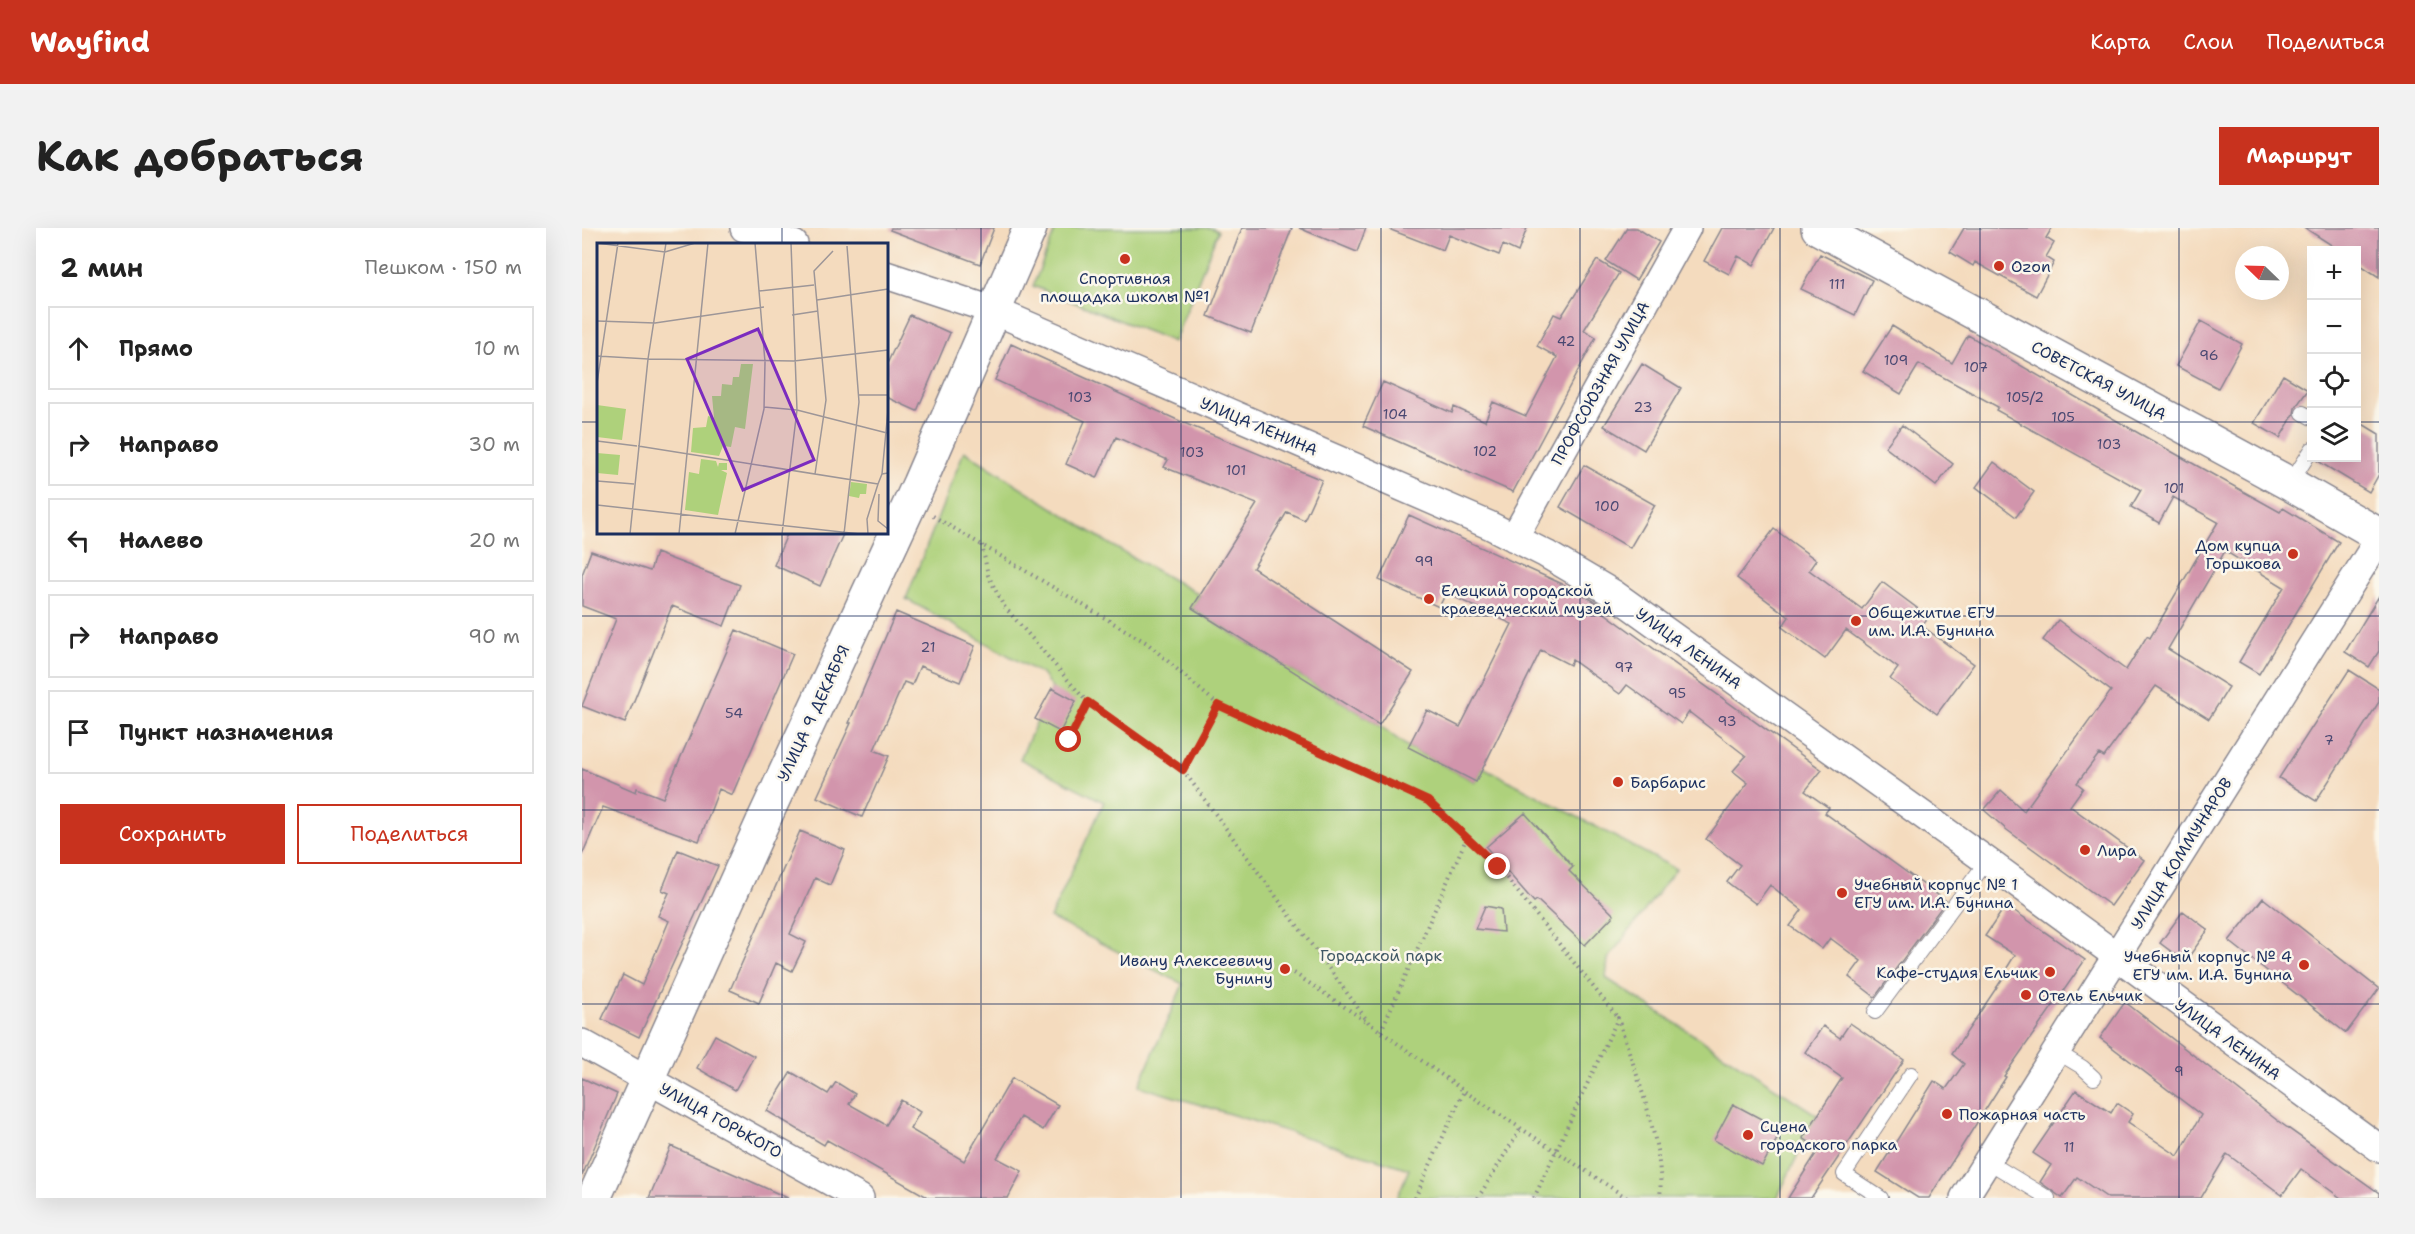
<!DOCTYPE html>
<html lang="ru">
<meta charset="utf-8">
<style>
:root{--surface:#fff;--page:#f2f2f2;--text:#222;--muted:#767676;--line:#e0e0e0;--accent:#c8321e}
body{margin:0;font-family:"Shantell Sans",sans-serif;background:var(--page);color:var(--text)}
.controls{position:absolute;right:18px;top:18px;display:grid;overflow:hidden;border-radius:0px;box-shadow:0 6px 24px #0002}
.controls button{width:54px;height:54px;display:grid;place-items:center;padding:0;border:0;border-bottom:2px solid var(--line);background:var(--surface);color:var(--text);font:30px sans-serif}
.compass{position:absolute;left:1653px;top:18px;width:54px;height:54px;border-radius:50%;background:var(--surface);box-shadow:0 6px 24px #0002;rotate:293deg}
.stop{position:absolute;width:18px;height:18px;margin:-14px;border:4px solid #c8321e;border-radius:50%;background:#fff}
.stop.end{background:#c8321e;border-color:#fff;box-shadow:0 2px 6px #0008}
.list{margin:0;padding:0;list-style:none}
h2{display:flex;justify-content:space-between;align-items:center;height:78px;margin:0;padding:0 24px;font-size:26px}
h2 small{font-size:20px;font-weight:400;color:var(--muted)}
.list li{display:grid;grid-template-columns:39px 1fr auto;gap:18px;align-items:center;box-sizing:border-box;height:84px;margin:0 12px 12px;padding:0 12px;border:2px solid var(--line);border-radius:0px}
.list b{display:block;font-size:22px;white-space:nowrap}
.list em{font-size:20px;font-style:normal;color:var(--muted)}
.actions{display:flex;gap:12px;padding:18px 24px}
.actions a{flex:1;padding:14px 0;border:2px solid var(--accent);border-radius:0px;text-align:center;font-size:21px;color:var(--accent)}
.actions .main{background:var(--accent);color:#fff}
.icon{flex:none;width:33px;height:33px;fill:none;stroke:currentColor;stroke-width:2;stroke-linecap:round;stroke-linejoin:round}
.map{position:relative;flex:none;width:1797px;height:970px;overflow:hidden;border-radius:0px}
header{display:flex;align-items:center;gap:36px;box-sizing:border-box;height:84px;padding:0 30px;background:var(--accent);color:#fff}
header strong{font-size:28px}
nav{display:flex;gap:33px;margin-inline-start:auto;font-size:21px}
.intro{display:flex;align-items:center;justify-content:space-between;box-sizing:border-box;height:144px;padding:0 36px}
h1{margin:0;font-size:42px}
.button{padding:15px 27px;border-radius:0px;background:var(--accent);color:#fff;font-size:21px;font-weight:700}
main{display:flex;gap:36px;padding:0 36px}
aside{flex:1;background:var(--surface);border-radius:0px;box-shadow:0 6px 24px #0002}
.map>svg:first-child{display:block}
.green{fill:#aed17b;stroke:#64806c;stroke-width:1.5}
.building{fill:#d295ac}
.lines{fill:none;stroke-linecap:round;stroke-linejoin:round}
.lane-casing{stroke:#88858e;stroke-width:16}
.street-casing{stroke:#88858e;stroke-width:30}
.secondary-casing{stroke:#88858e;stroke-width:36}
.path{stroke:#88858e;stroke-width:4;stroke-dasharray:1.5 4.5;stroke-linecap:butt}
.lane{stroke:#fff;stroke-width:14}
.street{stroke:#fff;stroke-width:27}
.secondary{stroke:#fff;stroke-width:33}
.route{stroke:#c8321e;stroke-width:8}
.grid{fill:none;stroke:#1b2f5e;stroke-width:1.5;stroke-opacity:0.55}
.poi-dot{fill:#c8321e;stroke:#fbf7ec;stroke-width:2}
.labels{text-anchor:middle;stroke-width:5;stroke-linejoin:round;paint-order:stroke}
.number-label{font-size:14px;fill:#494872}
.poi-label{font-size:16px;fill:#1b2f5e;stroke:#fbf7ec;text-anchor:start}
.street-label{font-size:16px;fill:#1b2f5e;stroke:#fbf7ec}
.park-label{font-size:16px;fill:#405865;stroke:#fbf7ec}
.inset-road{fill:none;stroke:#9d9698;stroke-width:1.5}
.view{fill:#7b2cbf;fill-opacity:0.15;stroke:#7b2cbf;stroke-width:3}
.inset-edge{fill:none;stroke:#1b2f5e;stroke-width:3}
</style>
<header>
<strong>Wayfind</strong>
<nav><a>Карта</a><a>Слои</a><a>Поделиться</a></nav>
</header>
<div class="intro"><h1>Как добраться</h1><a class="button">Маршрут</a></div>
<main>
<aside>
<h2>2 мин<small>Пешком · 150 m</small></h2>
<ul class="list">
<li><svg class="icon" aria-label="ahead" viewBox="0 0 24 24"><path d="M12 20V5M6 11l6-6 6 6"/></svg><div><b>Прямо</b></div><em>10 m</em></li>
<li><svg class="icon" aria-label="right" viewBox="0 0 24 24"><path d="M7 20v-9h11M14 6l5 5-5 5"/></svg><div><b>Направо</b></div><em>30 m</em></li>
<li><svg class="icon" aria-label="left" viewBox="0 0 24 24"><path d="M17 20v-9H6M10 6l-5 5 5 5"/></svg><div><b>Налево</b></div><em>20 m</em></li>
<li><svg class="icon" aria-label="right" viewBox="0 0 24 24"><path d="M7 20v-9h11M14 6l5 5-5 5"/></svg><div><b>Направо</b></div><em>90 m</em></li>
<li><svg class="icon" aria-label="arrive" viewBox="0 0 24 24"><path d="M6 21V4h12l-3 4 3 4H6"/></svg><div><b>Пункт назначения</b></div></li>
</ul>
<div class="actions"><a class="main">Сохранить</a><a>Поделиться</a></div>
</aside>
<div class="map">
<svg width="1797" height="970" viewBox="0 0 1797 970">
<rect width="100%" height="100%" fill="#fbf7ec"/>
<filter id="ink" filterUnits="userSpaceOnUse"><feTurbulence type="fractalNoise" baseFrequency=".0167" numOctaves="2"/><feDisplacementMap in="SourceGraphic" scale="12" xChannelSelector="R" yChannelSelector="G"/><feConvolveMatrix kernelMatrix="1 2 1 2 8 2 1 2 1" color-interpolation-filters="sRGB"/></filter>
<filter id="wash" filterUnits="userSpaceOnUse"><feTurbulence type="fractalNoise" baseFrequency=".008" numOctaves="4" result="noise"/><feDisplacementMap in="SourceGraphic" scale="24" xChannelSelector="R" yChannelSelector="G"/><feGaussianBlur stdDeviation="1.35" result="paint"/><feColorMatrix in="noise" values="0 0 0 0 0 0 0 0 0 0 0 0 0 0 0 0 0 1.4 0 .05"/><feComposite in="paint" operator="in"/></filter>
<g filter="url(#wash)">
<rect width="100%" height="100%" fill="#f4dbbe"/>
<path class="green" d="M474,0H629L636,3L592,114L451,58Z
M382,223L534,320L618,367L610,380L797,497L826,519L894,554L901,539L1094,641L1026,731L1024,750L1235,887L1195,970H815L827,941L557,858L601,756L468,690L522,574L438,531L470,460L460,446L324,371Z"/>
<g id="blocks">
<path class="building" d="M309,0H412L398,36L308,2Z
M660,0H710L669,105L626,88Z
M717,0H784L775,24Z
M809,0H945L936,24L921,17L917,27L867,7L861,22L809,2Z
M1045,0H1055L1077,14L1054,52L1024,33Z
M1140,0H1192L1172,37L1156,28L1147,46L1122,33Z
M1382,0H1470L1464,10L1472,15L1464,29L1472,34L1454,68L1393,34L1391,38L1368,24Z
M1723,0H1797V49L1774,34V22H1757Z
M1238,26L1290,52L1273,87L1219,61Z
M1015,32L1037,45L1002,102L1014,109L931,264L781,198L801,154L870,185L872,179L903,193L911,174L944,188L975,129L955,118L972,86L979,89Z
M328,87L368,105L335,183L304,169V138Z
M1619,93L1660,116L1636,160L1594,138Z
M1310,98L1370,135L1386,107L1558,206L1698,284L1701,280L1757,314L1677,446L1657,434L1702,359L1643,323L1586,421L1647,459L1627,491L1574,458L1522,529L1517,526L1495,555L1501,560L1488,578L1562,632L1529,678L1425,602L1402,582L1419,562L1442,583L1529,463L1461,412L1476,392L1544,442L1565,408L1568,410L1636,294L1591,269L1577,295L1549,279L1559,262L1414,182L1416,179L1337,136L1319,166L1281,143Z
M429,116L602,195L740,252L722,292L705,284L671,340L831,444L797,497L610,380L675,276L582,239L586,232L534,209L515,250L484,236L503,193L413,152Z
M1060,136L1099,160L1062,222L1022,198Z
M1701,147L1726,162L1713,180L1712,186L1698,210L1672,195Z
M1774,192L1797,206V246L1787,264L1734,232L1735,230H1774Z
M1320,197L1371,236L1354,258L1303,219Z
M1412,234L1452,264L1434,289L1394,259Z
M1002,237L1073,277L1048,320L978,279Z
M827,287L987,359L1019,377L1017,381L1240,542L1223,563L1247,580L1243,585L1364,673L1293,769L1267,749L1279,733L1248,710L1240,721L1208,698L1220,682L1188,657L1174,676L1145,654L1158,637L1124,611L1166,555L1151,543L1164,528L1107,484L1099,496L1045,457L1038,466L990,432L988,437L959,422L894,554L826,519L845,482L878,499L930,396L864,365L857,379L797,352Z
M1192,301L1234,332L1227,342L1280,381L1300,354L1347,389L1340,398L1392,436L1355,486L1308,451L1316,440L1264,402L1243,431L1200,399L1207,389L1155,350Z
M206,304H262L238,358L192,337Z
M9,323L68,343L74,325L158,357L142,398L90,378L43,495L0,478L34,391L0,378V347Z
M1797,368V423L1787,439L1763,424Z
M314,384L393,418L378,454L338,438L330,457L322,454L292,522L307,528L280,589L235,569L269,495H267Z
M154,402L211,426L150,567L137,561L117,613L21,579L0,627V541L54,564L55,560L81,570Z
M1767,442L1797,461V474L1734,573L1697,550Z
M470,460L494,473L478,504L453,491Z
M943,585L991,639L987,643L1032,687L1003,717L955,672L952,674L904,619Z
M218,603L263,622L248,657L233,650L208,706L224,714L210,743L194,735L177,775L148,762Z
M96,622L136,638L57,809L20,791L41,747L60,757L87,693L76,688L87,665L80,662Z
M1681,670L1797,761L1764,805L1647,713Z
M1424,677L1503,732L1422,848L1424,849L1347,970H1336L1295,944L1352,853L1364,861L1382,836L1370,826L1425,744L1423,743L1433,727L1403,708Z
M903,678L919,681L921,704L893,701Z
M1601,683L1626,702L1603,734L1578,715Z
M1543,774L1696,893L1797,965V970H1759L1719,941L1700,967L1645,926L1619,970H1526L1495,949L1480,970L1458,954L1469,937L1451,925L1494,862L1529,885L1535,875L1551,886L1546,894L1596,928L1619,887L1518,810Z
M1268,795L1322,832L1229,970H1206L1237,921L1221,910L1260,850L1223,824L1241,798L1258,810Z
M133,807L172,828L153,862L115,840Z
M209,844L246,866L254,854L273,866L267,876L304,897L319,872L338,884L328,901L382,933L430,850L476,877L461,902L439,889L415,930L440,943L426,970H347L245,912L242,917L185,883Z
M0,850L35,866L0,948Z
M1151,876L1200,902L1180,938L1132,912Z
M89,918L206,970H67Z"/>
</g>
</g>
<g filter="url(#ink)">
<use href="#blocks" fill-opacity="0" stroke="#88858e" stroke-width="1.5"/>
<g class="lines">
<defs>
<path id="lane" d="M1721,185L1730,190
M1708,256L1730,221
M1293,784L1405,633
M1475,824L1500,839L1512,850
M1405,933L1466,970
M1299,970L1262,946L1329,846"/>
<path id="street" d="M162,0L212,16
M304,47L413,83L907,297L964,326L1032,366L1405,633L1797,920
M932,310L1105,0
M0,815L278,970
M1382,970L1797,311"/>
<path id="secondary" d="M1236,0L1708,256L1797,307
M12,970L183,589L337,256L448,0"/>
</defs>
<use href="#lane" class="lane-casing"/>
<use href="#street" class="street-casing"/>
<use href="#secondary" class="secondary-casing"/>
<path class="path" d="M351,288L565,415L636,477L846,573L916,639L1036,790
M400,317L406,347L421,377L505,474L487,512
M505,474L601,542L636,477
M601,542L787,795L882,863L1045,970
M712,745L785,794
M799,803L885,609
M833,970L882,863
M896,970L939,900
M952,970L1036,790C1052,842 1083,916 1078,970"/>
<use href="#lane" class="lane"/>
<use href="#street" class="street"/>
<use href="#secondary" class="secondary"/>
</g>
</g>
<g class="lines" filter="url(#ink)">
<path class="route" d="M487,512L506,474L601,542L636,477L846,573L916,639"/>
</g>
<path class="grid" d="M200,0V16M399,0V970M599,0V970M799,0V970M998,0V970M1198,0V970M1398,0V970M1597,0V970M0,194H16M304,194H1730M1774,194H1797M200,304V970M0,388H1797M0,582H1797M0,776H1797"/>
<g class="poi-dot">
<circle cx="543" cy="31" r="6"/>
<circle cx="1417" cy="38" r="6"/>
<circle cx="1711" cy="326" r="6"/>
<circle cx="847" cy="371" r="6"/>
<circle cx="1274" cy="393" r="6"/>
<circle cx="1036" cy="554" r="6"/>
<circle cx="1503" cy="622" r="6"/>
<circle cx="1260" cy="665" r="6"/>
<circle cx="1722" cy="737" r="6"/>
<circle cx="703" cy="741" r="6"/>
<circle cx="1468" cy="744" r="6"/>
<circle cx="1444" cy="767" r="6"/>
<circle cx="1365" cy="886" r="6"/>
<circle cx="1166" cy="907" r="6"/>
</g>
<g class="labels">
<g class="number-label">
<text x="1255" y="61">111</text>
<text x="984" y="118">42</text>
<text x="1627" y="132">96</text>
<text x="1314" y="137">109</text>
<text x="1394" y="144">107</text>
<text x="498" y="174">103</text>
<text x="1443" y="174">105/2</text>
<text x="1061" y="184">23</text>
<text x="813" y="191">104</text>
<text x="1481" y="194">105</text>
<text x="1527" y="221">103</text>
<text x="903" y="228">102</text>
<text x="610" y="229">103</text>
<text x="654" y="247">101</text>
<text x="1592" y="265">101</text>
<text x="1025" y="283">100</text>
<text x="842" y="338">99</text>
<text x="346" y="424">21</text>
<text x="1042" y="444">97</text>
<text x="1095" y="470">95</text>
<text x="152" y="490">54</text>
<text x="1145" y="498">93</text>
<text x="1747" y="517">7</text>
<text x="1597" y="848">9</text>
<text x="1487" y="924">11</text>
</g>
<g class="poi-label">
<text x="1429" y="44">Ozon</text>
<text x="543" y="56" text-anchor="middle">Спортивная<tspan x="543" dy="18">площадка школы №1</tspan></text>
<text x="1699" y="323" text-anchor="end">Дом купца<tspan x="1699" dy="18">Горшкова</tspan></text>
<text x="859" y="368">Елецкий городской<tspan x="859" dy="18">краеведческий музей</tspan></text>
<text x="1286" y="390">Общежитие ЕГУ<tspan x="1286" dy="18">им. И.А. Бунина</tspan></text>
<text x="1048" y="560">Барбарис</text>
<text x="1515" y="628">Лира</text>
<text x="1272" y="662">Учебный корпус № 1<tspan x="1272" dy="18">ЕГУ им. И.А. Бунина</tspan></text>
<text x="1710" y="734" text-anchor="end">Учебный корпус № 4<tspan x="1710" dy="18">ЕГУ им. И.А. Бунина</tspan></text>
<text x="691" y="738" text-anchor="end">Ивану Алексеевичу<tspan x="691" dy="18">Бунину</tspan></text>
<text x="1456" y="750" text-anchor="end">Кафе-студия Ельчик</text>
<text x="1456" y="773">Отель Ельчик</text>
<text x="1377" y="892">Пожарная часть</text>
<text x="1178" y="904">Сцена<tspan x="1178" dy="18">городского парка</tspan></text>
</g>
<g class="street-label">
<text transform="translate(1517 152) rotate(28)" y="6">СОВЕТСКАЯ УЛИЦА</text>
<text transform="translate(1018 155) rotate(-61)" y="6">ПРОФСОЮЗНАЯ УЛИЦА</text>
<text transform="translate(677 198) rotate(23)" y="6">УЛИЦА ЛЕНИНА</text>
<text transform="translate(1107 420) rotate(36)" y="6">УЛИЦА ЛЕНИНА</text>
<text transform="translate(231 485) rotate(-65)" y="6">УЛИЦА 9 ДЕКАБРЯ</text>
<text transform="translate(1599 625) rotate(-58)" y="6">УЛИЦА КОММУНАРОВ</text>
<text transform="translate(1646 811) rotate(36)" y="6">УЛИЦА ЛЕНИНА</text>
<text transform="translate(139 892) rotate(29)" y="6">УЛИЦА ГОРЬКОГО</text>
</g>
<g class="park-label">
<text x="799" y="733">Городской парк</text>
</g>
</g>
<g transform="translate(15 15)">
<rect width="291" height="291" fill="#f4dbbe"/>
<path d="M144,121H156L148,186L138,184L134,204L126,203L122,213L94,209L96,185L109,184L111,173L117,175L115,153H124L125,141L135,142L136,134H142ZM0,162L29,166L25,197L0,194ZM0,210L23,212L21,232L0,230ZM104,216L119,218L121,224L122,220H130V227H124L130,230L121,272L88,267L92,229L102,231ZM254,239L270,241L269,251H263L262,255L252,253Z" fill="#aed17b"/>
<path class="inset-road" d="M0,0L68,9L98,0M162,48L217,42M220,57L291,46M195,72L221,68M0,78L58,80L167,64M0,113L51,116L69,0M0,140L21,0M262,152H291M167,164L200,167L290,190M0,198L40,203M41,203L281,241M218,231L229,157L217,28L236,8M285,231L291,167M0,238L37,241M282,251L281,278L291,286M0,262L263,291M33,291L51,116L197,118L291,107M82,291L111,0M138,291L167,166L168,119L158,0M185,291L200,167L194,0M247,291L262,159L250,3M271,291L270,276L281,241L285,231L291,230"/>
<path class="view" d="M161,86L217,217L146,247L90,116Z"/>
<rect width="291" height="291" class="inset-edge"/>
</g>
</svg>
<div class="controls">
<button>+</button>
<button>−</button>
<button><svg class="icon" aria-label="locate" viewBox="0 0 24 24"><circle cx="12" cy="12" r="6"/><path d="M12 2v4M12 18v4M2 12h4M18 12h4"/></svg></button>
<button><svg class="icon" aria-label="layers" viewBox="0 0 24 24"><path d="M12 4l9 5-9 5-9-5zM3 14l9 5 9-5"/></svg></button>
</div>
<svg class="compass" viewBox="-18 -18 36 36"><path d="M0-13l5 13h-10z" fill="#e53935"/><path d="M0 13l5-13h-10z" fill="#767676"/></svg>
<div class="stop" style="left:487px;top:512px"></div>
<div class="stop end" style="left:916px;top:639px"></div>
</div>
</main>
